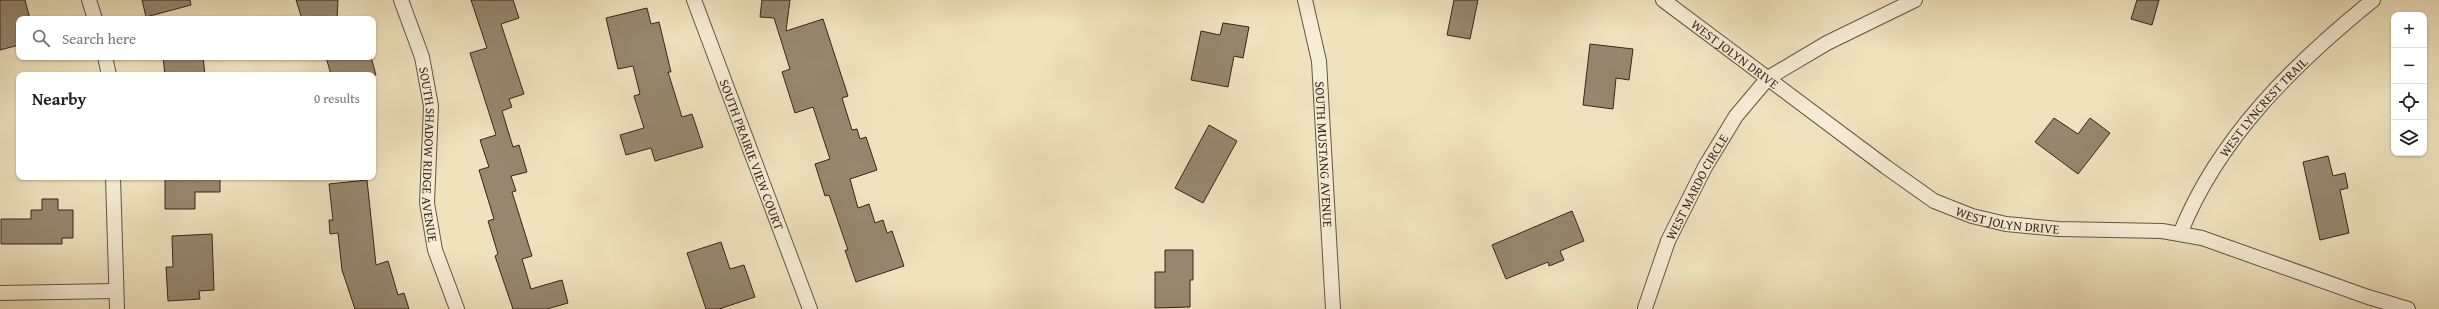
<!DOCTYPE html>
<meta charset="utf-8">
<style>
:root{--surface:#fff;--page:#f2f2f2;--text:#222;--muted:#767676;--line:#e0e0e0}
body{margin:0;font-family:"Gentium Book Plus",serif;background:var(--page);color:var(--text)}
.controls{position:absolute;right:12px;top:12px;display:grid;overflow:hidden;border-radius:8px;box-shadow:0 1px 3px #0004}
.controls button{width:36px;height:36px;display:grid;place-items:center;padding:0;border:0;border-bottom:1px solid var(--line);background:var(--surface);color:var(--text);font:20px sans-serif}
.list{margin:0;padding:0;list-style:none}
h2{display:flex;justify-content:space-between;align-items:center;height:52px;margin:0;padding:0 16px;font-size:17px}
h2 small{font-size:13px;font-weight:400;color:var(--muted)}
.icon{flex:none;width:22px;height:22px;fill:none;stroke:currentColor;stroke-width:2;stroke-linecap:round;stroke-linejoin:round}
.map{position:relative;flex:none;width:2439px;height:309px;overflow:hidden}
.search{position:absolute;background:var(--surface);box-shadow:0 1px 3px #0004;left:16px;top:16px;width:360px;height:44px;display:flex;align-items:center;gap:10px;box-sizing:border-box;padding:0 14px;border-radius:8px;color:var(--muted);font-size:15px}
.panel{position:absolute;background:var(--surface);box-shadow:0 1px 3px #0004;left:16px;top:72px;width:360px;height:108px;border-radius:8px}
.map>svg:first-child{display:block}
.building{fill:#95886f;stroke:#34261a}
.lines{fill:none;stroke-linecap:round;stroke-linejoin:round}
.minor-casing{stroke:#635543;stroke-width:16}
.minor{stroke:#f5edd5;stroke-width:14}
.labels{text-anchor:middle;stroke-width:3.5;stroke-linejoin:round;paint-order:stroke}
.street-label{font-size:13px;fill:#34261a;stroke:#f5edd5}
</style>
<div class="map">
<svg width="2439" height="309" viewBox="0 0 2439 309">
<rect width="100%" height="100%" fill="#efe3be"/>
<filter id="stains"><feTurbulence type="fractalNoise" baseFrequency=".005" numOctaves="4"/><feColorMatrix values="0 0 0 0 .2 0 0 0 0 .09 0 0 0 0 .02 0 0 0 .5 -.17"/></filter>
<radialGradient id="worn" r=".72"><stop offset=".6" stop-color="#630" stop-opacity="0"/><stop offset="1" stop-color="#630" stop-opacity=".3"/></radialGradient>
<path class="building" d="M0,0H25L30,19H19V45L0,50Z
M142,0H190L191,5L146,17Z
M296,0H338L337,19H302Z
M471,0H513L519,18L501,24L524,94L509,99L512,107L502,111L513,147L519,145L527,172L511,176L516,191L512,192L532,256L522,259L531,289L562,280L568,303L547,309H513L495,256L498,254L488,221L494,219L479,170L489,167L480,140L496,135L470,53L487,48Z
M762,0H790L786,31L823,19L848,96L842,98L852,130L857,129L860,139L866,137L877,170L850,179L858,208L869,204L875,223L883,220L887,233L892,231L904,266L856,282L845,250H848L829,195L825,196L815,164L830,159L813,107L795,113L782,72L790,69L774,18L760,17Z
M1454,0H1478L1470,39L1447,35Z
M2137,0H2159L2152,25L2131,19Z
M647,8L651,24L659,22L671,72H668L682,117L692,114L703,147L655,161L651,148L626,155L620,135L644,128L634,96L640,94L633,66L618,69L606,18Z
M1223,23L1249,27L1243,58L1234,56L1228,87L1191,80L1201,31L1220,35Z
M1590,44L1633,49L1629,80L1616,78L1613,109L1583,105Z
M163,57H203L205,75H165Z
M326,57H371L376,75H331Z
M2054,118L2078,134L2090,118L2110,133L2078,174L2035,142Z
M1209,125L1237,141L1203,203L1175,188Z
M2328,156L2333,176L2345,173L2348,188L2340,190L2349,233L2320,240L2303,162Z
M165,177H220V192H195V209H165Z
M367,180L376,265L388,261L398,295L404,293L409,309H355L342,270L338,233L330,234L329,220H333L329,184Z
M42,199H58V210H73V238H62V244H1V219H31V210H42Z
M1572,211L1584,241L1560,251L1564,260L1549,266L1548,262L1506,279L1492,245Z
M212,234L214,290L199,291L200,299L168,301L166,267H173L172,236Z
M721,242L730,269L744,265L755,297L719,309H706L687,253Z
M1165,250H1193V280H1190V307L1155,308V272H1165Z"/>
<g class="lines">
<defs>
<g id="minor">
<path d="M89,0L95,19"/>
<path id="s1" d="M401,0L422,57L431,106L427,203L435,250L457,309"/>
<path id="s2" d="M694,0L810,309"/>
<path id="s3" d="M1305,0L1319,61L1333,309"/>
<path id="s4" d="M1663,0L1886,167L1934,201L1972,216L2006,224L2059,229L2162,231L2202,238L2368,297L2408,309"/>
<path d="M105,57L109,75"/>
<path d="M113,177L117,309"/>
<path id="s5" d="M2180,234C2218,138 2294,64 2373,0"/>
<path d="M0,293L115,291"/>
<path id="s6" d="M1645,308L1668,241L1705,167L1736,116L1768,78L1827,43L1915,0"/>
</g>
</defs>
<use href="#minor" class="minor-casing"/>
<use href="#minor" class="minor"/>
</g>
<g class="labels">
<g class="street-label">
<text dy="5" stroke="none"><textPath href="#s4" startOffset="90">WEST JOLYN DRIVE</textPath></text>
<text dy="5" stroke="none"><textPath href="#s5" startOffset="153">WEST LYNCREST TRAIL</textPath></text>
<text dy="5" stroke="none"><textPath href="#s2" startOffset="165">SOUTH PRAIRIE VIEW COURT</textPath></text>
<text dy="5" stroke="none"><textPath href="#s3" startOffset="156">SOUTH MUSTANG AVENUE</textPath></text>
<text dy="5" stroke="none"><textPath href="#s1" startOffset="159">SOUTH SHADOW RIDGE AVENUE</textPath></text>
<text dy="5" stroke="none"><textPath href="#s6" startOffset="132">WEST MARDO CIRCLE</textPath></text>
<text dy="5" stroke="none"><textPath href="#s4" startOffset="414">WEST JOLYN DRIVE</textPath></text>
</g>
</g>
<rect width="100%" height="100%" filter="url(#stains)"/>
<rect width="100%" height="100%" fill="url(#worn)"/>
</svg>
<div class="controls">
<button>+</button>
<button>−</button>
<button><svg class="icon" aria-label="locate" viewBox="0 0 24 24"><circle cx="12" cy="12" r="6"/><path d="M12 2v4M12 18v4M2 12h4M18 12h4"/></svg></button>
<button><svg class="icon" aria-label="layers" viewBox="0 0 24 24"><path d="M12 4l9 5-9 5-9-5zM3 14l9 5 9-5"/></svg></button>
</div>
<div class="search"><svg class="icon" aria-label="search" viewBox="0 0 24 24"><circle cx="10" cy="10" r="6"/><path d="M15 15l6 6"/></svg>Search here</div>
<section class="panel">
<h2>Nearby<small>0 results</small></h2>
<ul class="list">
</ul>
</section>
</div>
